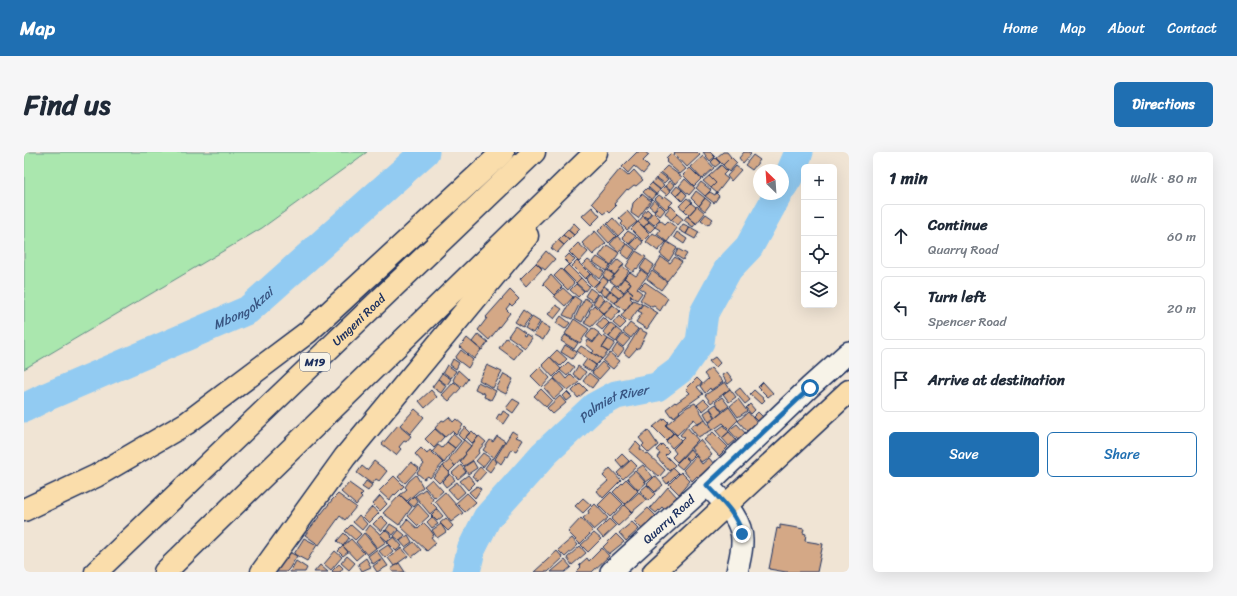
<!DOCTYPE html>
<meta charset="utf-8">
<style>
:root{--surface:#fff;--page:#f6f6f7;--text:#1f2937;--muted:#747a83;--line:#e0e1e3;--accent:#1f6fb2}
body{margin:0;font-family:Sriracha,sans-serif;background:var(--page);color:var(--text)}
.controls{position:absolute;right:12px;top:12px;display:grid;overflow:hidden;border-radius:6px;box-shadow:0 4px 16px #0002}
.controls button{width:36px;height:36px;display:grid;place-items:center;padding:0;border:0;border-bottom:1px solid var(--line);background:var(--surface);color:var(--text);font:20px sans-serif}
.compass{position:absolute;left:729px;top:12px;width:36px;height:36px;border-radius:50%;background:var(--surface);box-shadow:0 4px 16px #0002;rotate:335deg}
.stop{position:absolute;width:12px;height:12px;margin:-9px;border:3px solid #1f6fb2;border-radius:50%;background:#fff}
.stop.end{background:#1f6fb2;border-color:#fff;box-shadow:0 1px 4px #0008}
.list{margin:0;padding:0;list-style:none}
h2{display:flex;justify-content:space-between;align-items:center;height:52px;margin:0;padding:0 16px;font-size:17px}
h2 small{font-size:13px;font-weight:400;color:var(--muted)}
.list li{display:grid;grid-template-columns:26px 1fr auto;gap:12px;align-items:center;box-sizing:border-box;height:64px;margin:0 8px 8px;padding:0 8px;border:1px solid var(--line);border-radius:6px}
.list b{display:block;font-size:15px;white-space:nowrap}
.list p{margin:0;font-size:13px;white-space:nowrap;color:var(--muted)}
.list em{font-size:13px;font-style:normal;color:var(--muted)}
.actions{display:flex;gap:8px;padding:12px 16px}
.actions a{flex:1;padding:9px 0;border:1px solid var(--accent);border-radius:6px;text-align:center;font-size:14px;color:var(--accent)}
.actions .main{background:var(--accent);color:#fff}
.icon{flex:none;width:22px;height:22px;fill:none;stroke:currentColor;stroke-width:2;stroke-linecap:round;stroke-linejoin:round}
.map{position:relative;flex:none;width:825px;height:420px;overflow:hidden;border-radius:6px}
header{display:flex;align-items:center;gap:24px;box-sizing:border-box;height:56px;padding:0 20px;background:var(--accent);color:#fff}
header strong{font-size:19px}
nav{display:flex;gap:22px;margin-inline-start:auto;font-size:14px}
.intro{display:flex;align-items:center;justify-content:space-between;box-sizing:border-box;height:96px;padding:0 24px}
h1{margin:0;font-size:28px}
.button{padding:10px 18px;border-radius:6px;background:var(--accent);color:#fff;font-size:14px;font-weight:700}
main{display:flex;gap:24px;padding:0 24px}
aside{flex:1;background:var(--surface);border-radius:6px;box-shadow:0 4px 16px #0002}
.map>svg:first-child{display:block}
.green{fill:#aae7ae;stroke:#628b86}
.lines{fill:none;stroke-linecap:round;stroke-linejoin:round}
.river{stroke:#92cbf2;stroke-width:29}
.building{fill:#d4a886;stroke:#1b2f5e}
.minor-casing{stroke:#1b2f5e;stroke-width:24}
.major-casing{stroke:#1b2f5e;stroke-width:25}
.highway-casing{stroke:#1b2f5e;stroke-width:25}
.minor{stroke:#f7f3e8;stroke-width:21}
.major{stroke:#faddab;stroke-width:22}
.highway{stroke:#faddab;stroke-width:22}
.route{stroke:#1f6fb2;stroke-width:5}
.labels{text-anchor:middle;stroke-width:3;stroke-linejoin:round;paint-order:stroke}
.shield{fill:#f7f3e8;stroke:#5d6a87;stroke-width:1}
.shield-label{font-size:11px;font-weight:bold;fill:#1b2f5e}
.street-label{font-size:12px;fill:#1b2f5e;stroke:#f7f3e8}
.water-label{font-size:13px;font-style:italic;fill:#395683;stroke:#f7f3e8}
</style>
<header>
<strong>Map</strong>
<nav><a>Home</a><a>Map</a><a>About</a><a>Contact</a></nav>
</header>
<div class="intro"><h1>Find us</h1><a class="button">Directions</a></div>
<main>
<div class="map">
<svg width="825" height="420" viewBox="0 0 825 420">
<rect width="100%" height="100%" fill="#f0e4d4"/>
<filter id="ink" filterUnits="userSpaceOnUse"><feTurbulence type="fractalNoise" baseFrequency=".025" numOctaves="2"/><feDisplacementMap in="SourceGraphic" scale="8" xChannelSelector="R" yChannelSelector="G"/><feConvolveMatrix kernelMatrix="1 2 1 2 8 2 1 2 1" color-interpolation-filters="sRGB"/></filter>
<g filter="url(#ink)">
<path class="green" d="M0,0H343L238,76L0,217Z"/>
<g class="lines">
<g class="river">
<path d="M759,34L764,26L775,0"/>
<path id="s1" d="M0,256L22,245L224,158L401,0"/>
<path id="s2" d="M442,420L447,398L463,366L520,302L570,255L592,243L633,235L657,217L676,190L680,161L704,117L725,95L754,42"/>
</g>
</g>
<path class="building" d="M613,0H621L625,3L619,9L625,15L619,22L610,14L604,21L598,15Z
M651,0H673L676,3L663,15L650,1Z
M679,0H686L691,5L686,9Z
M699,0H703L707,5L699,13L692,6Z
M720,0H724L727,2L719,11L715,6Z
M647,1L662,17L656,22L642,10L644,8L642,6Z
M729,3L736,8L728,18L721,13Z
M679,4L690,16L678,27L667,15Z
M707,5L713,11L705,20L699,13Z
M691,6L696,11L691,15L687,10Z
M697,13L703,19L699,23L704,27L693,41L687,36L692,31L685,24Z
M643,14L658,25L652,32L637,20Z
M712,14L717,18L707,29L703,24Z
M666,16L677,27L670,34L659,23Z
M596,17L604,24L610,18L619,28L612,34L610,33L604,38L603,37L590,52L592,54L585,61L583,59L579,62L568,51Z
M636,21L644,27L640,31L633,26Z
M685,24L692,31L687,36L679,29Z
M632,26L640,33L636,37L628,31Z
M661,27L671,36L665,43L655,34Z
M646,29L651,33L647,38L642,34Z
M677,30L687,38L681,44L672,36Z
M628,31L636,38L633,43L624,35Z
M641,34L647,39L643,43L637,38Z
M653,34L658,38L652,44L648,40Z
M623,36L632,43L628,48L619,40Z
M658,38L663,43L658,49L653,44Z
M672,39L681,46L675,54L667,46Z
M686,40L691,43L692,41L695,44L690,51L681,44Z
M618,42L627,49L614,66L607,61L609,51Z
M635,43L639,46L641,44L649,50L642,57L631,47Z
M663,46L668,50L660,58L655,54Z
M681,46L687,51L681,59L675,54Z
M630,48L635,52L630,58L625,54Z
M667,51L672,55L665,63L660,58Z
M636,53L641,58L636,64L630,59Z
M647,54L654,61L647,68L641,61Z
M673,54L681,61L672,72L664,64Z
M568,55L576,64L567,73L558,64Z
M623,57L627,61L623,66L618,63Z
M603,59L613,70L603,78L597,72L599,70L595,66Z
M629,60L636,67L630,73L623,67Z
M653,62L659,67L654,73L647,68Z
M682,62L689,67L684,73L677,68Z
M619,64L625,69L620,75L614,70Z
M663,64L672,71L669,75L660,68Z
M589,66L600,78L594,84L583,72Z
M636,68L641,72L644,69L653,76L643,90L633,82L636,78L631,75Z
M614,70L626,82L619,89L607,77Z
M625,70L631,75L626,80L620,75Z
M550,71L556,77L550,83L544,78Z
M581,72L592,84L585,91L574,79Z
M659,72L666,75L662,82L655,78Z
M666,75L675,80L671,87L662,82Z
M544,78L550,83L545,88L539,83Z
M571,79L582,91L569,103L558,91Z
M604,79L612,84L605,92L598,85Z
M653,80L663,87L660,92L650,85Z
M629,81L642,90L634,99L622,90Z
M539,83L545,88L540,93L534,88Z
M593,84L602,92L595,100L586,92Z
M613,85L619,90L613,98L606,92Z
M534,88L540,93L533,101L527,96Z
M643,90L653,96L645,109L636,102Z
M554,91L564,100L555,110L545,100Z
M603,92L611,98L605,107L597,101Z
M583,93L595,101L587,113L575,104Z
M654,97L663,102L659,108L651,103Z
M522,99L531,107L521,118L512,111Z
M612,99L622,105L613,117L612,116L609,120L602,114Z
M545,102L551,108L546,113L540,107Z
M573,105L586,113L582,119L569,110Z
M637,105L646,111L651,105L658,110L643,129L629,118Z
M594,107L600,112L591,123L584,118Z
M622,107L630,113L624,122L616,116Z
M564,108L580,120L575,127L559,113Z
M553,109L566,122L561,127L548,114Z
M512,111L518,117L502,134L496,127Z
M544,113L557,126L552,131L539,118Z
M598,114L605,119L593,134L586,129Z
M537,117L550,131L544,138L530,124Z
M583,118L590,123L585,129L579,124Z
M617,118L624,123L613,137L618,141L613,148L606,144L609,141L603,137L607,131L600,126L606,120L612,124Z
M628,119L643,130L637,138L623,127Z
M567,122L575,129L569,135L562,128Z
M527,123L538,135L530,143L519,132Z
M579,125L584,129L575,140L570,136Z
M557,126L565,134L561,139L552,131Z
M600,126L607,131L600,140L594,134Z
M621,130L644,146L636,159L630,154L628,155L616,148L621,140L615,136Z
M552,132L560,139L554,145L546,138Z
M590,133L600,141L595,146L586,139Z
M580,134L586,138L581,144L576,140Z
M539,136L549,145L541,154L530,144Z
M566,136L574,142L569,149L561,144Z
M604,137L609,141L606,144L608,145L606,146L609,149L601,159L591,151Z
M486,138L495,147L488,154L486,152L482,157L486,161L465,188L454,178L463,166L462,165Z
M586,139L594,146L591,151L582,144Z
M575,142L581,147L574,155L569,151Z
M550,144L557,149L548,167L539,163Z
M561,146L568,151L558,170L551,166L556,155Z
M582,147L589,152L580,162L574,157Z
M609,148L618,152L605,170L597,164Z
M619,152L634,161L623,177L612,170L618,161L614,159Z
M532,153L538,157L530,167L524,162Z
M570,153L579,162L567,175L560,171L566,160L565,159Z
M589,153L596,159L587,169L580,163Z
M499,158L507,164L499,175L491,170Z
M537,164L546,171L541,177L532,171Z
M595,164L602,171L596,177L589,171Z
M508,165L516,170L509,181L501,176Z
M579,165L585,171L578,178L572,173Z
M550,167L565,177L556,191L541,182Z
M517,171L526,176L519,188L510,183Z
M586,171L592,176L585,185L579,180Z
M606,171L614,177L607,186L599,180Z
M491,174L501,181L499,183L501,184L502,182L508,186L501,196L484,184Z
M568,176L575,181L569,190L562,185Z
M592,176L598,181L592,190L585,185Z
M615,177L623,181L615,196H613L605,205L600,201Z
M454,182L464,190L458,198L448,190Z
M599,182L606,187L599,195L593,190Z
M541,183L554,191L550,197L537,189Z
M575,183L578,186L580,184L584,187L578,196L584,200L578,207L568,201L570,199L562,192L564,188L569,191Z
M443,186L457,198L450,207L436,195Z
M482,186L498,197L490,207L475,196Z
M584,187L591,191L585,200L578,196Z
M593,192L600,197L594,205L588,200Z
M541,193L553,200L548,207L537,200Z
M557,194L578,207L572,213L553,199Z
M437,198L449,208L444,216L431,206Z
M533,198L543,207L536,214L526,205Z
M586,201L596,209L589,217L579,209Z
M526,205L537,217L529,225L518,213Z
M691,205L696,211L691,216L685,209Z
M429,207L435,211L432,217L426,213Z
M563,207L572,213L568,220L558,214Z
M544,210L550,215L543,224L536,218Z
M578,210L585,216L575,227L568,221Z
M423,213L432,219L427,226L419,220Z
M463,213L478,220L469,236L455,228Z
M554,214L562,220L556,228L549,222Z
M516,215L526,226L518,235L507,224Z
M687,216L699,230L687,238L686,236L681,241L676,234L684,227L680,222Z
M434,218L444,227L438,235L429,228Z
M536,220L542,227L547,222L555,230L544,239L530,226Z
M703,220L709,228L704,232L698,223Z
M418,221L427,227L423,233L414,227Z
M565,221L574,228L568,236L559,229Z
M480,222L489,227L482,242L472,237Z
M673,226L678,231L673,235L679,242L655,259L656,260L650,265L649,263L647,264L642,257L651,250L652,251L666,241L662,237Z
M414,227L422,234L417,241L408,235Z
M530,227L540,238L530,247L520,236Z
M430,230L437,236L425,249L418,243Z
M454,230L472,239L467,248L460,245L461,242L451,237Z
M701,230L706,237L687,251L681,243Z
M739,230L749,241L744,245L734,235Z
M556,231L563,238L554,246L548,239Z
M716,236L726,248L721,252L711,240Z
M517,237L528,248L522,255L510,244Z
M706,237L712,245L705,250L699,242Z
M407,238L413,245L401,256L395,249Z
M730,238L741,248L737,252L726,242Z
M543,240L548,245L543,249L539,244Z
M536,244L542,251L529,262L523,256Z
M698,245L705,254L698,259L691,250Z
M489,247L496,251L489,261L482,256Z
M680,247L686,253L679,259L673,253Z
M714,247L723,259L714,265L706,254Z
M671,251L681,267L674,272L670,267L653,283L642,273L663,255Z
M692,252L698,260L692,265L686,256Z
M726,252L731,258L727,262L722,256Z
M705,255L714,268L705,277L699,271L689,278L685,271Z
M391,257L400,265L386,282L376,273Z
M686,257L691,265L685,270L680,261Z
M479,259L486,263L480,272L472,267L475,262L477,263Z
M724,260L733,271L723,279L714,269Z
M734,260L741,267L736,272L729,265Z
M425,265L429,270L432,267L439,273L432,283L428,279L421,285L411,276L418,268L420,269Z
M640,266L644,270L641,273L649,281L642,288L629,275Z
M681,268L688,278L674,285L666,275L672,271L673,273Z
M713,272L722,282L714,288L705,278Z
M374,273L387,284L382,290L380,289L375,295L377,297L372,303L358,292Z
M700,273L705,280L698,286L692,279Z
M441,275L446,280L439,288L434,283Z
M663,275L674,288L653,310L648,305L652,301L649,297L660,286L656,283Z
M411,277L420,285L410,296L401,287Z
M624,278L634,293L625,301L618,294L620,292L615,286Z
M448,279L454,285L448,291L442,285Z
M488,279L494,283L492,285L499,288L492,299L488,297L484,305L482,304L477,312L471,307Z
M689,280L704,295L695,304L680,288Z
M705,280L712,288L705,294L698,286Z
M650,281L657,288L648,296L642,289Z
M429,282L437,289L431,296L423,290Z
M455,284L462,290L454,299L455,301L448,309L440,314L436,310L442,302L441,301Z
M473,284L481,289L470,306L459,298L466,288L469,290Z
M440,288L447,294L441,301L442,302L431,314L425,307Z
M676,288L688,303L677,310L667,296Z
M423,290L431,296L420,311L409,299L414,293L418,296Z
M612,290L617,295L616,297L622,302L623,301L641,318L635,325L605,299Z
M638,292L645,299L641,303L651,313L645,319L633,305L636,301L632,298Z
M397,296L403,302L406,298L419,311L406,326L404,324L400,327L393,321L400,312L391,302Z
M666,297L671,303L666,308L660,304Z
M459,301L466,306L459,315L452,309Z
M598,302L605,309L598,315L592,308Z
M660,304L665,309L658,317L652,312Z
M672,304L678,312L685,306L690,312L676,326L673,324L668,329L659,318Z
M468,306L473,310L466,320L461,316Z
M426,308L431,314L425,320L419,314Z
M607,308L613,314L599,327L593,321Z
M350,309L363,319L355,329L352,327L348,332L333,321L338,314L343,318Z
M449,309L453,316L444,322L440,315Z
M387,310L395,316L381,331L374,325Z
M437,313L442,320L434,327L428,321Z
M619,313L629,325L622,330L612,318Z
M419,314L426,321L415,331L409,325Z
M456,315L462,320L454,329L448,324Z
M586,316L597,328L579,346L573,339L584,329L579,324Z
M649,316L654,321L643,332L639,327Z
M611,319L622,331L614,338L603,326Z
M657,320L666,329L655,342L645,332Z
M426,322L431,328L422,335L418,330Z
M392,323L399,335L383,349L376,343L383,337L381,335L385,329Z
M444,323L451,331L444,338L436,329Z
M370,324L380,334L371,343L370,342L365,348L355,339Z
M631,324L639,333L631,340L623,332Z
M408,327L419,339L411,346L400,334Z
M602,327L614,339L601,352L589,340Z
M342,329L348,333L344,339L338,335Z
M433,330L441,340L433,347L424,337Z
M325,331L339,341L336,344L338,346L332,353L317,340Z
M623,333L631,342L624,349L616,339Z
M453,334L457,337L451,346L445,340Z
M644,335L653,345L641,358L638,355L632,361L626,356Z
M401,337L409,347L407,350L413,356L406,362L391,344Z
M421,340L439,361L427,370L411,349Z
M587,340L599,352L586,365L574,353Z
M615,340L622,348L608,360L601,353Z
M443,341L452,350L441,360L432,351Z
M314,342L332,355L321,368L316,364L295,393L281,383L308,348Z
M376,343L388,355L375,373L359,361Z
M356,344L363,352L356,359L349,352Z
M390,344L394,350L390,355L384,350Z
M559,346L567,353L559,361L551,354Z
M394,352L405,364L394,374L384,364Z
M571,352L584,366L570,378L559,366L565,361L564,359Z
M600,353L608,361L594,374L587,367Z
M348,355L355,361L345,371L339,365Z
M624,356L632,364L618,377L610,369Z
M413,357L419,364L413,369L407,363Z
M335,363L343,372L338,378L329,370Z
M357,364L364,371L357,379L349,372Z
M408,365L414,372L408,376L403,370Z
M422,366L429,374L424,379L416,371Z
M557,366L569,379L556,392L544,380Z
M383,367L394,377L400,371L405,376L410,383L407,385L412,391L403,399L377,375Z
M585,367L592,374L579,386L573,379Z
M608,370L615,377L602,389L595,381Z
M366,372L374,377L369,383L362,378Z
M417,372L422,380L413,386L408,378Z
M327,373L337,382L331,388L321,379Z
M346,373L354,380L362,390L353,396L341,380Z
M756,373L780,377L779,381L782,382L781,389L799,392L793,420H762L745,417L753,376L756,377Z
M361,378L368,384L363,389L356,383Z
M375,378L381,383L376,389L370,384Z
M320,381L325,386L319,394L313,389Z
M340,381L352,396L343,403L332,390Z
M570,381L577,387L564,400L557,393Z
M592,382L600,390L585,402L579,395Z
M384,383L388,390L381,395L376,389Z
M370,385L378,394L372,399L363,390Z
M280,386L293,393L283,409L270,402Z
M548,386L554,393L541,405L534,398Z
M327,387L340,401L332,408L319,394Z
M390,390L397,398L388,405L381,397Z
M364,393L369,399L361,406L355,399Z
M319,394L324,400L319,404L314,399Z
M556,394L562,401L548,413L543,406Z
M378,396L384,404L370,414L364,406Z
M578,396L585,404L568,420H552L557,415L555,413L563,406L565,409Z
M352,398L358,406L349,412L344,404Z
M311,399L318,405L307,418L300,412Z
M533,399L539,406L524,420H510Z
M265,400L273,404L265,417L262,420H249L256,412H257Z
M323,404L331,411L325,418L317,411Z
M342,406L347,415L338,419L334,412Z
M359,407L364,414L353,420L349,414Z
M541,408L547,415L541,420H527Z
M272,409L283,416L281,420H266Z
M375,411L381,420H369L367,417Z
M315,412L319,416L316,420H309L308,419Z
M296,413L304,420H290Z"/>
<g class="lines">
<defs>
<g id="minor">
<path d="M683,333C698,349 719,366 718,390C718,400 715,410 713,420"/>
<path id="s3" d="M587,420L683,333L786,235L825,200"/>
</g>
<path id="major" d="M630,420L825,239"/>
<g id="highway">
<path d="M0,358L72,324L163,271L284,180L479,0"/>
<path id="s4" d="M72,420L510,0"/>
<path d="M141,420L572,0"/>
<path d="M238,420L321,305L503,84"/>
</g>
</defs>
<use href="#minor" class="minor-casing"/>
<use href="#major" class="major-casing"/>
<use href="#highway" class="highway-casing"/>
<use href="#minor" class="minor"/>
<use href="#major" class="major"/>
<use href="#highway" class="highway"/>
</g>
</g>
<g class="lines" filter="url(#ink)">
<path class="route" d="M718,382C713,362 697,348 683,333L786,236"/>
</g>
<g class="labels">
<rect class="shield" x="276" y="201" width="30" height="18" rx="3"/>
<g class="shield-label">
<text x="291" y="214">M19</text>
</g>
<g class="street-label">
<text dy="4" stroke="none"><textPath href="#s4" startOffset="364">Umgeni Road</textPath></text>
<text dy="4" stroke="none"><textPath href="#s3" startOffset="78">Quarry Road</textPath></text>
</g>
<g class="water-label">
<text dy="5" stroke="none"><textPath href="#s1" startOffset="241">Mbongokzai</textPath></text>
<text dy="5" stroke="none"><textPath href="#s2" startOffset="232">Palmiet River</textPath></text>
</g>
</g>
</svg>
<div class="controls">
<button>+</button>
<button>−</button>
<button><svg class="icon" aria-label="locate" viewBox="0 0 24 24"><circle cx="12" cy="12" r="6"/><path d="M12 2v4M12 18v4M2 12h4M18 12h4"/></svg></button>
<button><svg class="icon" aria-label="layers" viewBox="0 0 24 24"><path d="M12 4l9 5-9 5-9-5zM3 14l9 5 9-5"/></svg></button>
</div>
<svg class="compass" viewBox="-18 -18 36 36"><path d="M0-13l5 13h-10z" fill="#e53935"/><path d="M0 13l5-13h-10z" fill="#747a83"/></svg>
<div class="stop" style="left:786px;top:236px"></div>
<div class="stop end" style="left:718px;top:382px"></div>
</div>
<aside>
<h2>1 min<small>Walk · 80 m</small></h2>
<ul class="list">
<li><svg class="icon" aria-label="ahead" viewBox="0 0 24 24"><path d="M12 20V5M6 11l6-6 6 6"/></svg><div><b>Continue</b><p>Quarry Road</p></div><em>60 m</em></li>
<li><svg class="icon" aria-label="left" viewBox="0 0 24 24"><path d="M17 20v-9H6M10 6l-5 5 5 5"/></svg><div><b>Turn left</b><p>Spencer Road</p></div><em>20 m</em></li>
<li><svg class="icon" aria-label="arrive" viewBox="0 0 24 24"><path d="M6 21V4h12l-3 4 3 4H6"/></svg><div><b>Arrive at destination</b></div></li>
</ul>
<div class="actions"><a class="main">Save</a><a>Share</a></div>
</aside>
</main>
